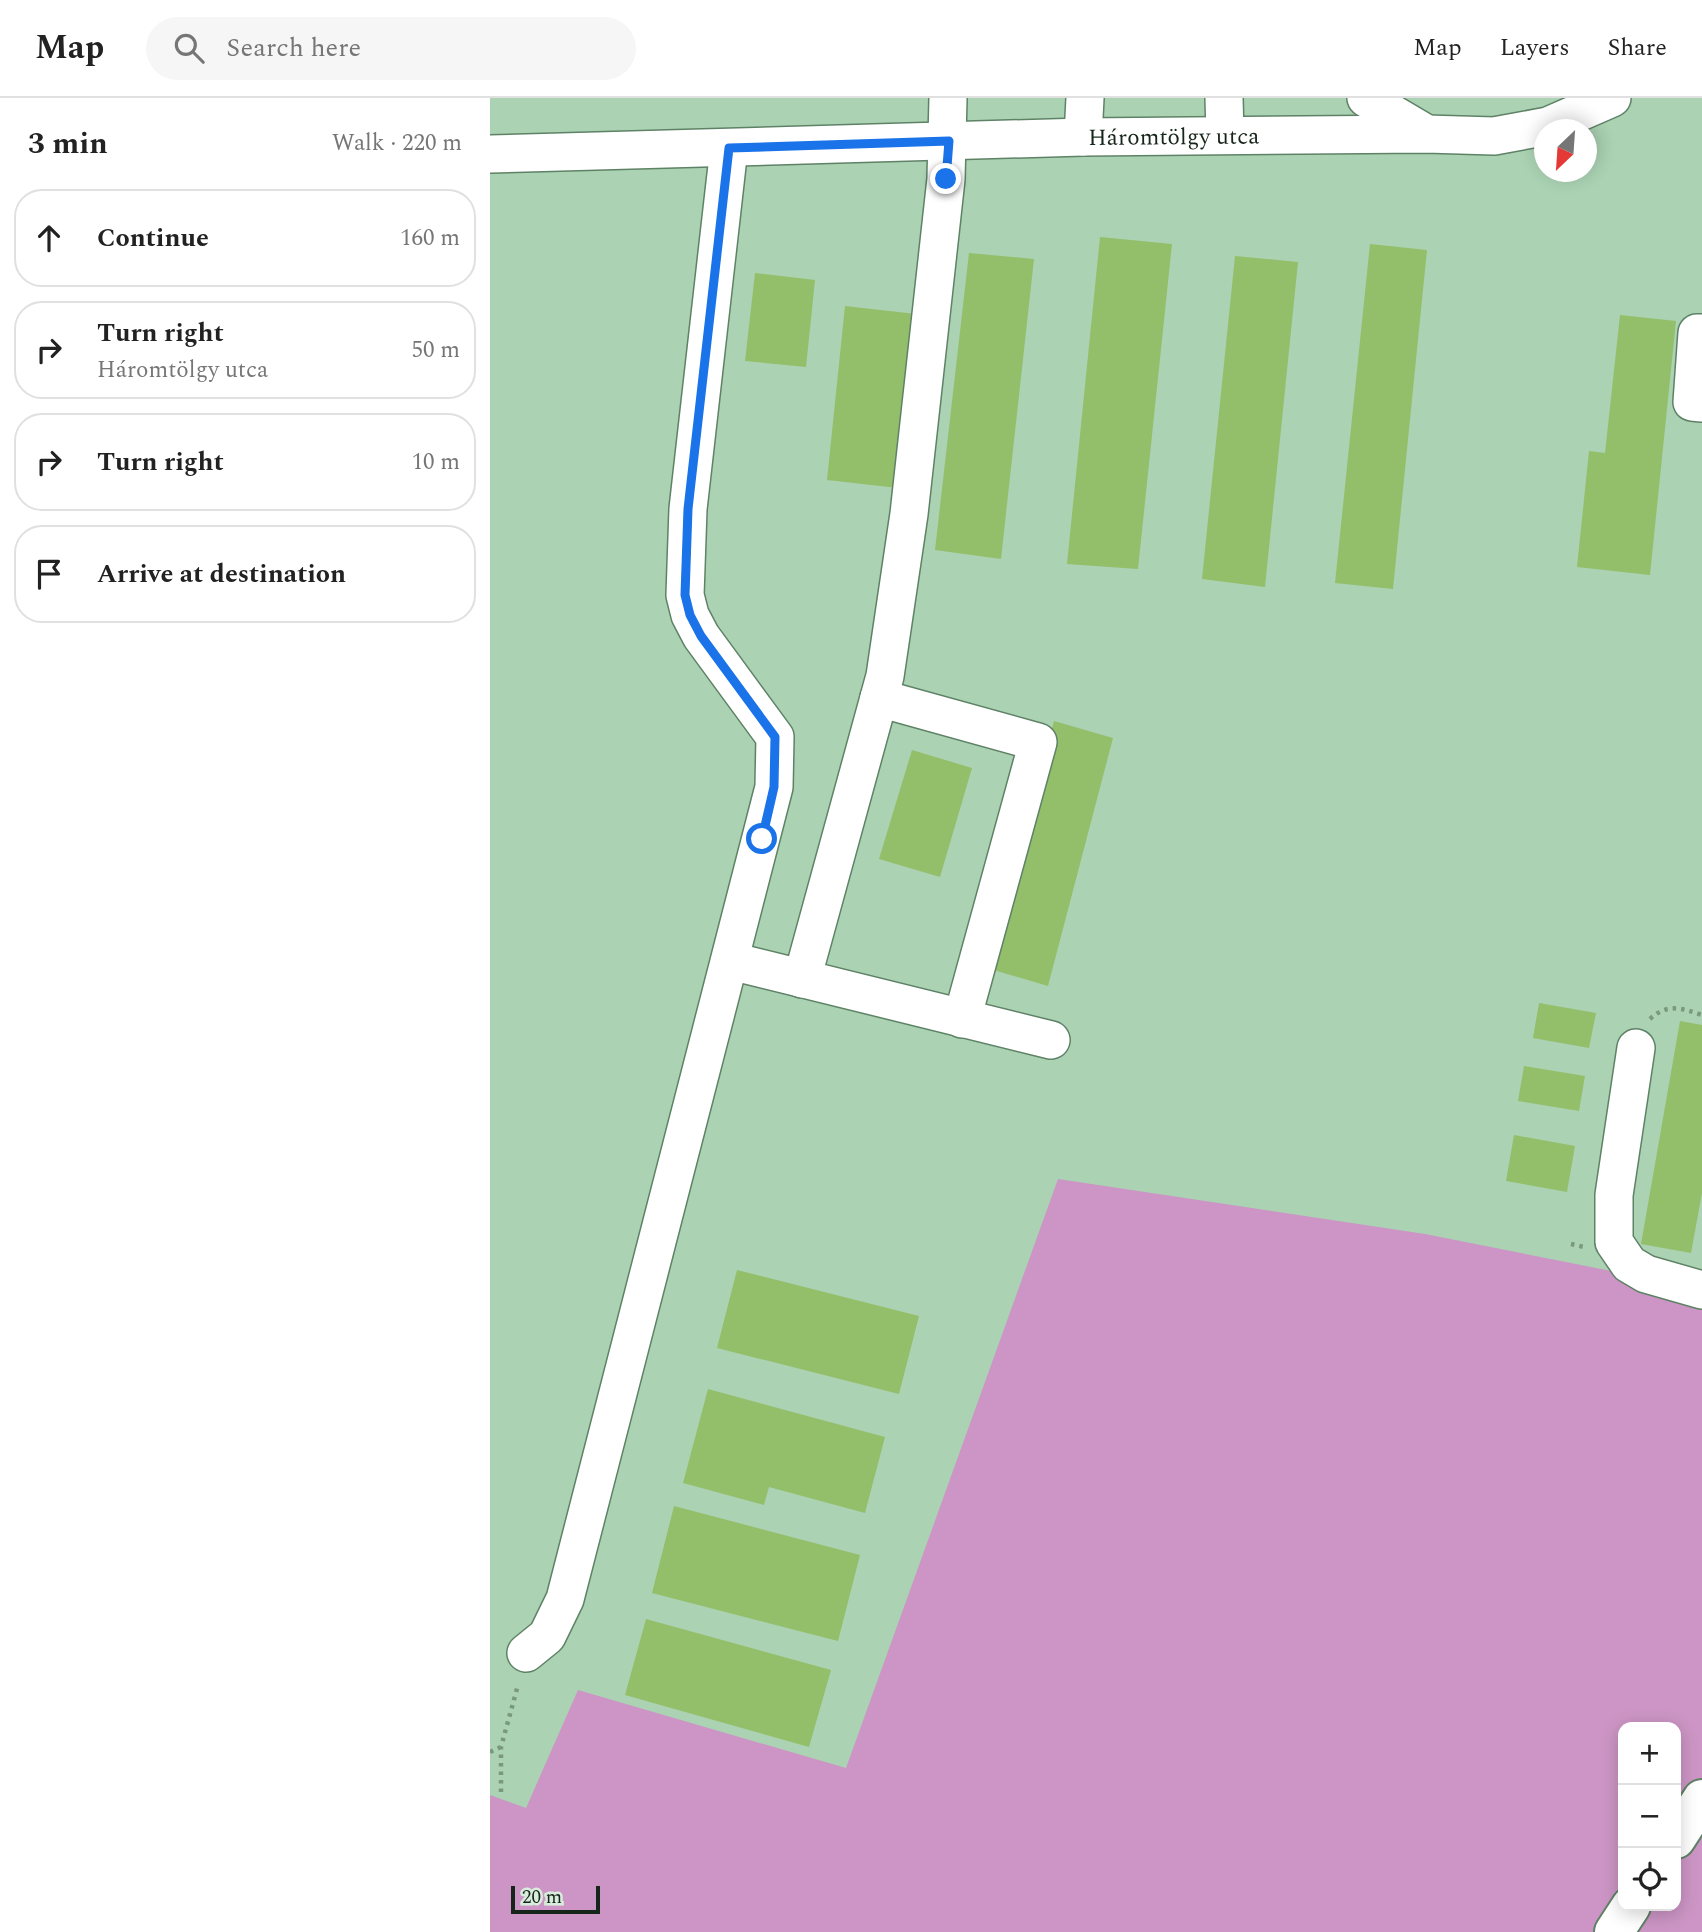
<!DOCTYPE html>
<meta charset="utf-8">
<style>
:root{--surface:#fff;--page:#f6f6f6;--text:#222;--muted:#767676;--line:#e0e0e0}
body{margin:0;font-family:Spectral,serif;background:var(--page);color:var(--text)}
.controls{position:absolute;right:21px;bottom:21px;display:grid;overflow:hidden;border-radius:14px;box-shadow:0 4px 18px #0003}
.controls button{width:63px;height:63px;display:grid;place-items:center;padding:0;border:0;border-bottom:2px solid var(--line);background:var(--surface);color:var(--text);font:35px sans-serif}
.compass{position:absolute;left:1044px;top:21px;width:63px;height:63px;border-radius:50%;background:var(--surface);box-shadow:0 4px 18px #0003;rotate:205deg}
.scale{position:absolute;left:21px;bottom:18px;width:89px;box-sizing:border-box;padding-left:7px;border:4px solid #162519;border-top:0;font-size:19px;line-height:24px;white-space:nowrap;color:#162519;-webkit-text-stroke:5px #d9eddd;paint-order:stroke}
.stop{position:absolute;width:21px;height:21px;margin:-16px;border:5px solid #1a73e8;border-radius:50%;background:#fff}
.stop.end{background:#1a73e8;border-color:#fff;box-shadow:0 2px 7px #0008}
.list{margin:0;padding:0;list-style:none}
h2{display:flex;justify-content:space-between;align-items:center;height:91px;margin:0;padding:0 28px;font-size:30px}
h2 small{font-size:23px;font-weight:400;color:var(--muted)}
.list li{display:grid;grid-template-columns:46px 1fr auto;gap:21px;align-items:center;box-sizing:border-box;height:98px;margin:0 14px 14px;padding:0 14px;border:2px solid var(--line);border-radius:28px}
.list b{display:block;font-size:26px;white-space:nowrap}
.list p{margin:0;font-size:23px;white-space:nowrap;color:var(--muted)}
.list em{font-size:23px;font-style:normal;color:var(--muted)}
.icon{flex:none;width:38px;height:38px;fill:none;stroke:currentColor;stroke-width:2;stroke-linecap:round;stroke-linejoin:round}
.map{position:relative;flex:none;width:1212px;height:1834px;overflow:hidden}
header{display:flex;align-items:center;gap:42px;box-sizing:border-box;height:98px;padding:0 35px;background:var(--surface);border-bottom:2px solid var(--line)}
header strong{font-size:33px}
nav{display:flex;gap:38px;margin-inline-start:auto;font-size:24px}
.search{width:490px;height:63px;background:var(--page);display:flex;align-items:center;gap:18px;box-sizing:border-box;padding:0 24px;border-radius:38px;color:var(--muted);font-size:26px}
main{display:flex}
aside{flex:1;background:var(--surface)}
.map>svg:first-child{display:block}
.green{fill:#cc95c5;fill-rule:evenodd}
.building{fill:#93bf6a}
.lines{fill:none;stroke-linecap:round;stroke-linejoin:round}
.minor-casing{stroke:#5e8266;stroke-width:40}
.major-casing{stroke:#5e8266;stroke-width:42}
.path{stroke:#79987f;stroke-width:4.5;stroke-dasharray:3.5 5;stroke-linecap:butt}
.minor{stroke:#fff;stroke-width:37}
.major{stroke:#fff;stroke-width:38}
.route{stroke:#1a73e8;stroke-width:9}
.labels{text-anchor:middle;stroke-width:7;stroke-linejoin:round;paint-order:stroke}
.street-label{font-size:23px;fill:#162519;stroke:#d9eddd}
</style>
<header>
<strong>Map</strong>
<div class="search"><svg class="icon" aria-label="search" viewBox="0 0 24 24"><circle cx="10" cy="10" r="6"/><path d="M15 15l6 6"/></svg>Search here</div>
<nav><a>Map</a><a>Layers</a><a>Share</a></nav>
</header>
<main>
<aside>
<h2>3 min<small>Walk · 220 m</small></h2>
<ul class="list">
<li><svg class="icon" aria-label="ahead" viewBox="0 0 24 24"><path d="M12 20V5M6 11l6-6 6 6"/></svg><div><b>Continue</b></div><em>160 m</em></li>
<li><svg class="icon" aria-label="right" viewBox="0 0 24 24"><path d="M7 20v-9h11M14 6l5 5-5 5"/></svg><div><b>Turn right</b><p>Háromtölgy utca</p></div><em>50 m</em></li>
<li><svg class="icon" aria-label="right" viewBox="0 0 24 24"><path d="M7 20v-9h11M14 6l5 5-5 5"/></svg><div><b>Turn right</b></div><em>10 m</em></li>
<li><svg class="icon" aria-label="arrive" viewBox="0 0 24 24"><path d="M6 21V4h12l-3 4 3 4H6"/></svg><div><b>Arrive at destination</b></div></li>
</ul>
</aside>
<div class="map">
<svg width="1212" height="1834" viewBox="0 0 1212 1834">
<rect width="100%" height="100%" fill="#abd2b3"/>
<path class="green" d="M568,1081L935,1136L1212,1191V1834H0V1697L36,1710L88,1592L356,1670ZM1133,1629H1186V1808H1133Z"/>
<path class="building" d="M610,139L682,146L648,471L577,466Z
M880,146L937,152L903,491L845,485Z
M479,155L544,161L511,461L445,452Z
M745,158L808,164L775,489L712,481Z
M265,175L325,182L316,269L255,263Z
M355,208L435,217L417,391L337,382Z
M1130,217L1186,223L1160,477L1087,469L1099,353L1115,355Z
M564,623L623,640L558,888L500,871Z
M422,652L482,670L450,779L389,761Z
M1049,905L1106,915L1099,950L1043,940Z
M1190,923L1212,927V1095L1201,1155L1151,1146Z
M1034,968L1095,978L1089,1013L1028,1003Z
M1024,1037L1085,1048L1077,1094L1016,1083Z
M247,1172L429,1218L409,1296L227,1250Z
M218,1291L395,1339L375,1415L279,1389L274,1407L193,1385Z
M184,1408L370,1457L348,1543L162,1495Z
M156,1521L341,1572L319,1649L135,1597Z"/>
<g class="lines">
<defs>
<g id="minor">
<path d="M734,0L735,36"/>
<path d="M876,0L935,35"/>
<path d="M593,39L595,0"/>
<path id="s1" d="M0,56L593,39L936,36L1004,38L1058,28L1122,0"/>
<path d="M1212,235H1207L1202,304L1212,305"/>
<path d="M389,600L548,644L472,921"/>
<path d="M241,863L561,942"/>
<path d="M312,881L395,578L419,416L456,81L458,0"/>
<path d="M1146,950L1124,1097V1144L1139,1166L1156,1176L1212,1192"/>
<path d="M36,1555L57,1538L75,1501L284,689L285,639L211,538L200,517L195,497L198,411L239,50"/>
</g>
<path id="major" d="M1186,1741L1212,1701
M1124,1834L1141,1808"/>
</defs>
<use href="#minor" class="minor-casing"/>
<use href="#major" class="major-casing"/>
<path class="path" d="M1160,921C1177,905 1192,910 1212,917
M1081,1146L1094,1149
M0,1654L11,1649
M11,1694V1649L28,1587"/>
<use href="#minor" class="minor"/>
<use href="#major" class="major"/>
</g>
<g class="lines">
<path class="route" d="M272,741L284,689L285,639L211,538L200,517L195,497L198,411L239,50L459,43L456,81"/>
</g>
<g class="labels">
<g class="street-label">
<text dy="8" stroke="none"><textPath href="#s1" startOffset="684">Háromtölgy utca</textPath></text>
</g>
</g>
</svg>
<div class="controls">
<button>+</button>
<button>−</button>
<button><svg class="icon" aria-label="locate" viewBox="0 0 24 24"><circle cx="12" cy="12" r="6"/><path d="M12 2v4M12 18v4M2 12h4M18 12h4"/></svg></button>
</div>
<svg class="compass" viewBox="-18 -18 36 36"><path d="M0-13l5 13h-10z" fill="#e53935"/><path d="M0 13l5-13h-10z" fill="#767676"/></svg>
<div class="scale">20 m</div>
<div class="stop" style="left:272px;top:741px"></div>
<div class="stop end" style="left:456px;top:81px"></div>
</div>
</main>
